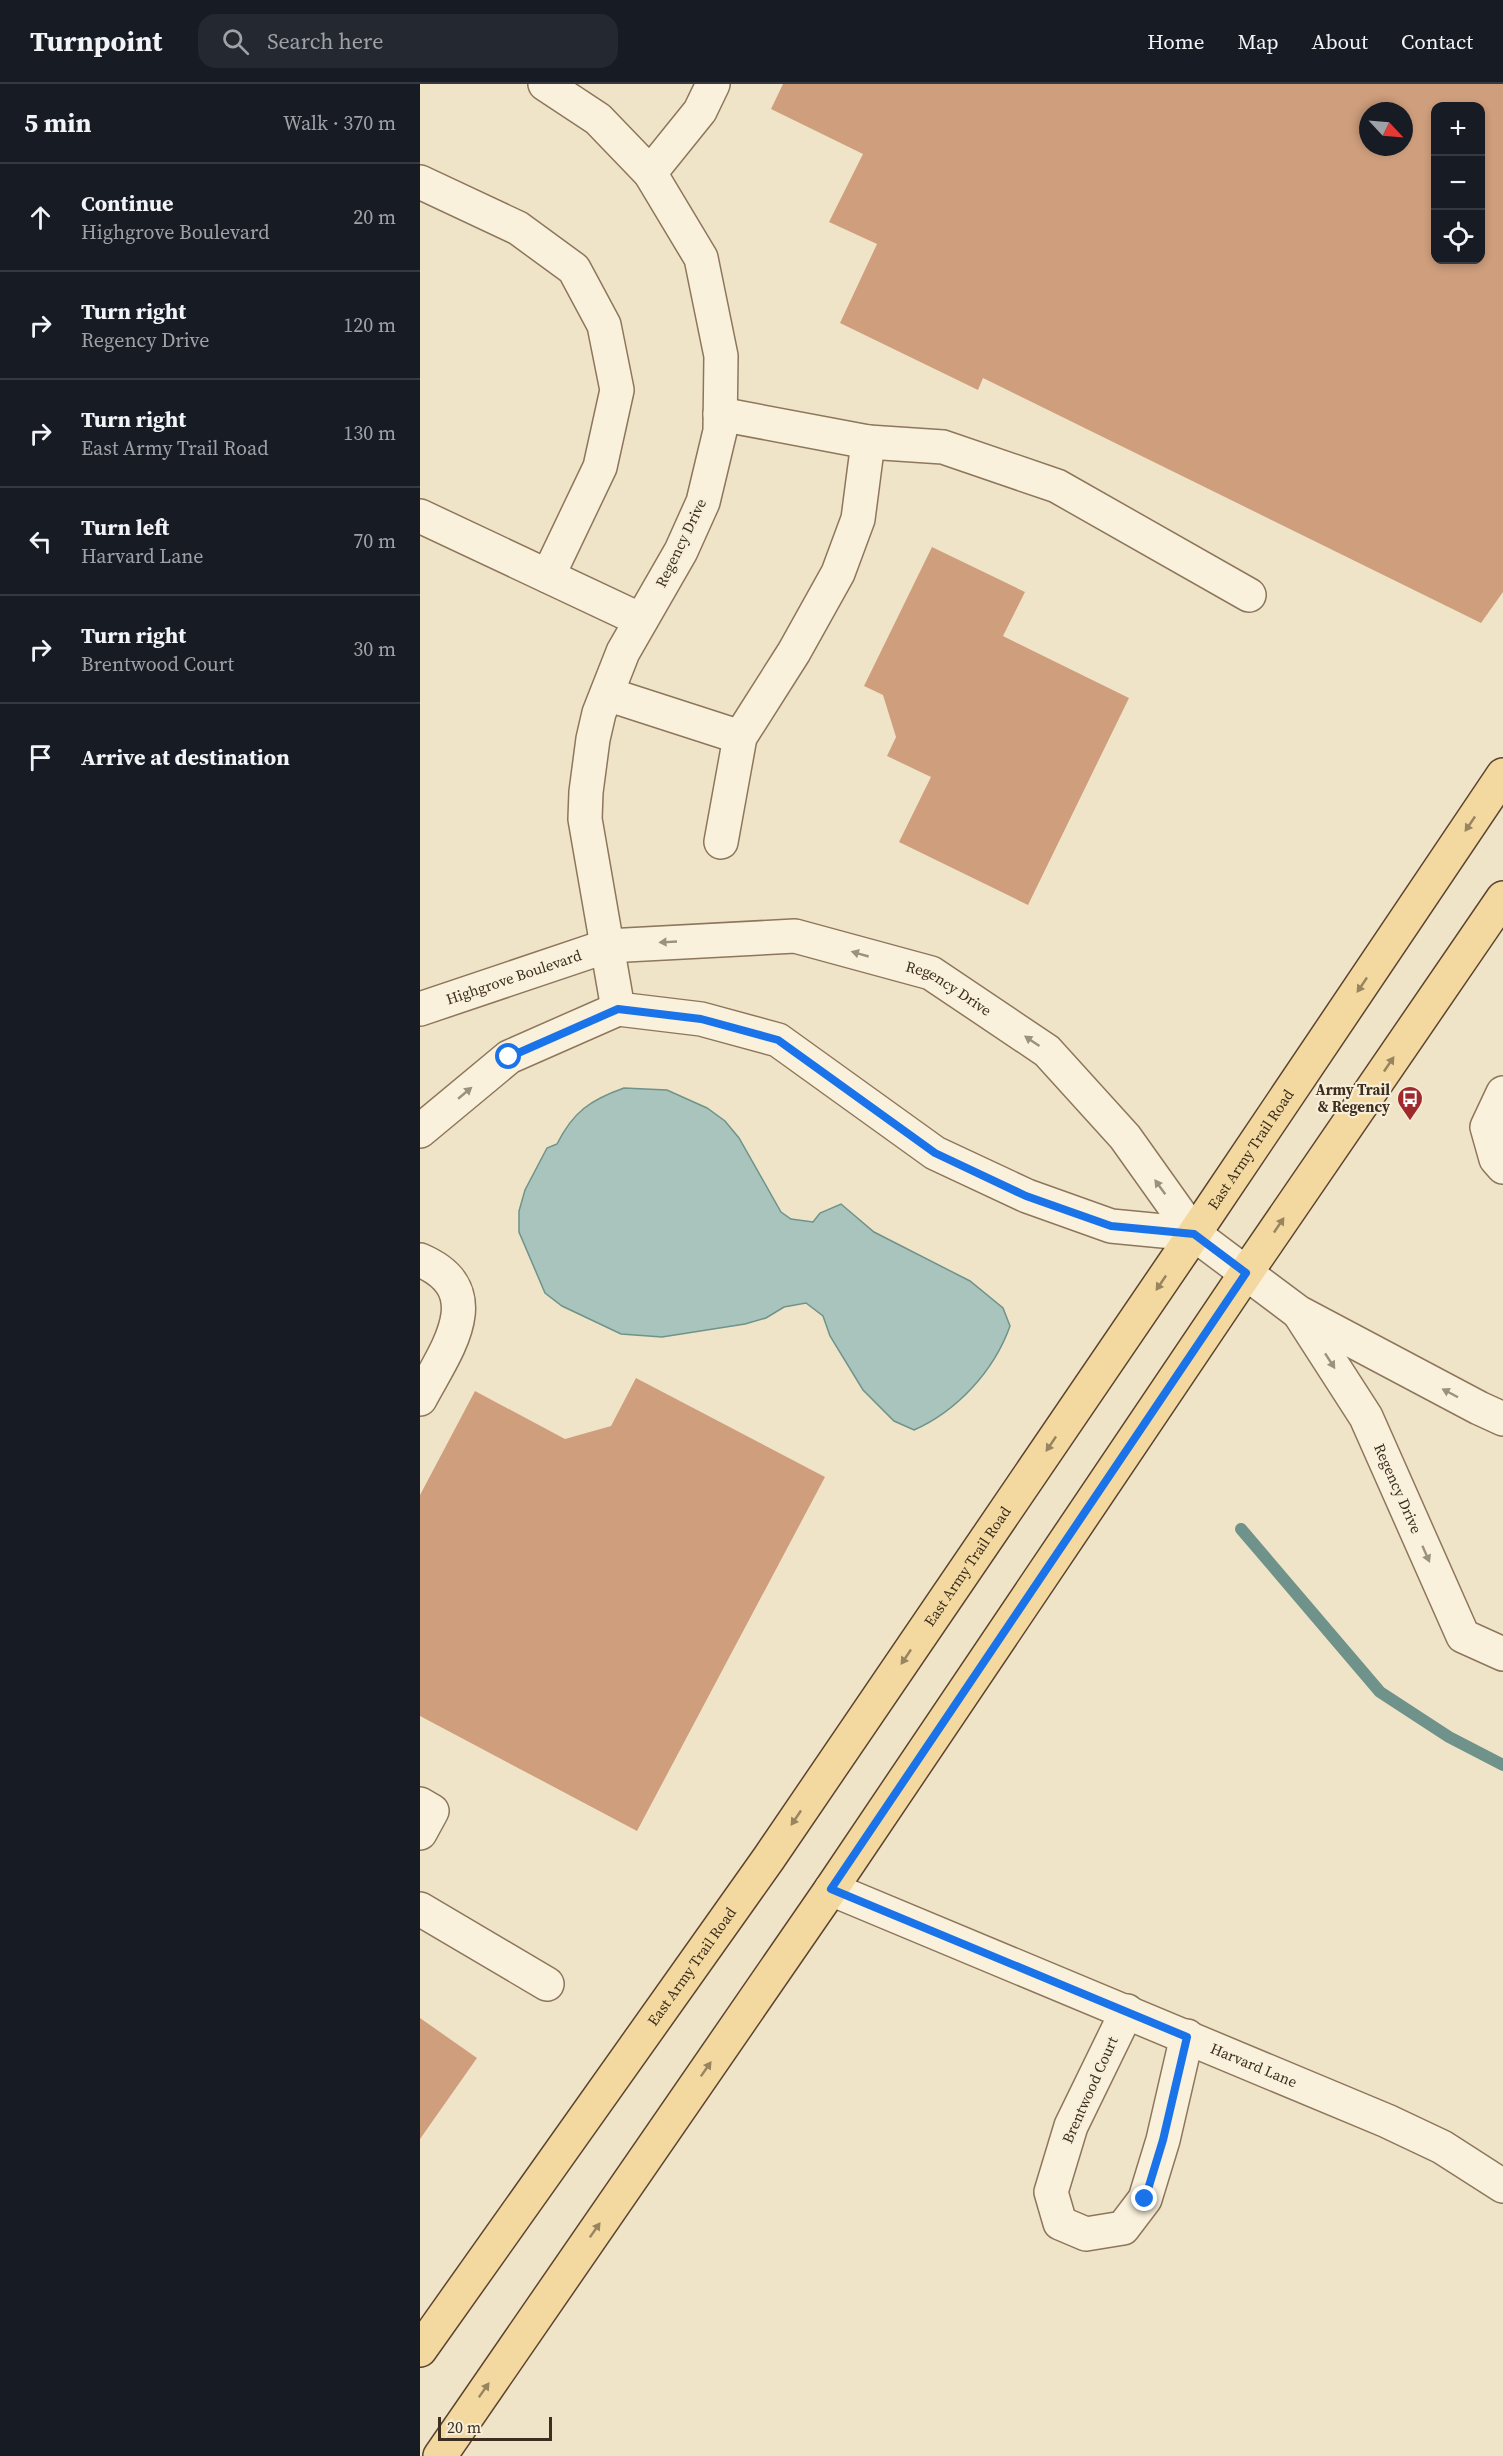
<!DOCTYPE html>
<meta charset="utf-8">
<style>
:root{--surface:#171b24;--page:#242831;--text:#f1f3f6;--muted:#9ea1a6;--line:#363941}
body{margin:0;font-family:"Source Serif 4",serif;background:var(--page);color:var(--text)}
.controls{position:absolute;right:18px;top:18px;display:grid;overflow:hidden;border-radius:12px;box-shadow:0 3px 9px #0003}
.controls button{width:54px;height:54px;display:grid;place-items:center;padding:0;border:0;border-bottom:2px solid var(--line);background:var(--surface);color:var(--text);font:30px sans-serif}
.compass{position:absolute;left:939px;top:18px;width:54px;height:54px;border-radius:50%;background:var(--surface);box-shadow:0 3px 9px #0003;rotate:116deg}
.scale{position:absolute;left:18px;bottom:15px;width:114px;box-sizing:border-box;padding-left:6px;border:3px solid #3d2e20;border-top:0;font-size:16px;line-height:21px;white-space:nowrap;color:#3d2e20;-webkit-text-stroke:4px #f7eed8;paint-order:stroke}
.stop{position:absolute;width:18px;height:18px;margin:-14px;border:4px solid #1a73e8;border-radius:50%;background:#fff}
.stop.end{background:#1a73e8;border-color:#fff;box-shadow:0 2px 6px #0008}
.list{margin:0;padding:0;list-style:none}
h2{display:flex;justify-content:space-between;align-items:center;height:78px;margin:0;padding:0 24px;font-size:26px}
h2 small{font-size:20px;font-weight:400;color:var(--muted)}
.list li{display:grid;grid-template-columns:39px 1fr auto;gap:18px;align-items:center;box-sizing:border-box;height:108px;padding:0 24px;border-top:2px solid var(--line)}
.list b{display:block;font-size:22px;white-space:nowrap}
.list p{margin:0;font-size:20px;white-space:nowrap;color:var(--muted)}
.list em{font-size:20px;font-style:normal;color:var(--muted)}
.icon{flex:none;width:33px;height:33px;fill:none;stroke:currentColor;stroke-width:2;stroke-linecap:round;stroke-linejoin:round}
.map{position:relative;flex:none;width:1083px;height:2372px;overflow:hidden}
header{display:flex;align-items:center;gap:36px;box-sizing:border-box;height:84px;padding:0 30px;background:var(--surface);border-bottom:2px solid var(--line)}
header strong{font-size:28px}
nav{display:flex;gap:33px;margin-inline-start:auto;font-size:21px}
.search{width:420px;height:54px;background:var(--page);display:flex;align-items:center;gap:15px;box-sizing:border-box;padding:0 21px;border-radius:18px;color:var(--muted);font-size:22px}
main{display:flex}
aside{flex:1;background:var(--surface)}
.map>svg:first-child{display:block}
.water{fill:#a9c4bc;stroke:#6f938a;stroke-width:1.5}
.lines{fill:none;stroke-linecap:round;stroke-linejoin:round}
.stream{stroke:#6f938a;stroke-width:12}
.building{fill:#cf9f7d;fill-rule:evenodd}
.minor-casing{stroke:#8d765c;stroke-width:36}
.major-casing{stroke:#5b4430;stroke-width:36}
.minor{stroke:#faf1dc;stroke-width:33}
.major{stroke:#f3d9a0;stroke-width:33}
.oneway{fill:#988460}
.oneway2{fill:#9c907e}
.route{stroke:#1a73e8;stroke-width:8}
.labels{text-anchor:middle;stroke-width:4.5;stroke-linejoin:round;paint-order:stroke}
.street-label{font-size:15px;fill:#3d2e20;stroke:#f7eed8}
.poi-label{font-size:15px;font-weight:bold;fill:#3d2e20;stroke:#f7eed8;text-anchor:end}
</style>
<header>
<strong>Turnpoint</strong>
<div class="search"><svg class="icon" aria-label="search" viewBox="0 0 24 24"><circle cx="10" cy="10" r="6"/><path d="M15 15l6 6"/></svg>Search here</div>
<nav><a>Home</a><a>Map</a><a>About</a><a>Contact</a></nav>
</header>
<main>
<aside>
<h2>5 min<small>Walk · 370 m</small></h2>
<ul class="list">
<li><svg class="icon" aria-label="ahead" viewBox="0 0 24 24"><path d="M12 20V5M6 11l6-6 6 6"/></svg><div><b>Continue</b><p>Highgrove Boulevard</p></div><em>20 m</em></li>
<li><svg class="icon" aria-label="right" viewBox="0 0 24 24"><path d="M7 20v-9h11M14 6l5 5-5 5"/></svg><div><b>Turn right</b><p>Regency Drive</p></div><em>120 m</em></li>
<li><svg class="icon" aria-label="right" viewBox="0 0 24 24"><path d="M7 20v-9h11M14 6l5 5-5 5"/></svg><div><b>Turn right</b><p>East Army Trail Road</p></div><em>130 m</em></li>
<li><svg class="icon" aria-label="left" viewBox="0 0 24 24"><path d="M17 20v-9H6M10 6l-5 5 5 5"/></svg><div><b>Turn left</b><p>Harvard Lane</p></div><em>70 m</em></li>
<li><svg class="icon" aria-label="right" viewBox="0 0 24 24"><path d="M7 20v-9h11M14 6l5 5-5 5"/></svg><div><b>Turn right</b><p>Brentwood Court</p></div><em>30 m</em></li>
<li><svg class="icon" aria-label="arrive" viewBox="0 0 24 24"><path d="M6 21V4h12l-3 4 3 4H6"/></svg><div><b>Arrive at destination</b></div></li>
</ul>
</aside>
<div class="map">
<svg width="1083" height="2372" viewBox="0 0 1083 2372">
<rect width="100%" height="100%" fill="#f0e4c8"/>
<path class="water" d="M204,1004L247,1006L287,1024L305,1037L319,1054L361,1128L371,1135L393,1138L400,1129L421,1120L454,1148L550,1197L583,1224L590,1242C574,1287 537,1327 494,1346L474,1337L443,1306L410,1252L403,1232L386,1219L364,1223L346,1234L325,1240L242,1253L201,1250L142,1222L125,1209L99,1148V1127L105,1106L127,1064L137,1060C153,1028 170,1016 204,1004Z"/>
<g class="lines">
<path class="stream" d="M821,1445L960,1608L1029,1653L1083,1681"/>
</g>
<path class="building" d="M363,0H1083V508L1061,539L563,294L558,306L420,239L457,160L409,138L443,70L351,25ZM1016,22H1060V176H1016ZM948,27H984V63H948Z
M512,463L605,508L583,552L709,614L608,821L479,758L511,693L467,672L476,653L463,611L444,602Z
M216,1294L405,1393L217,1747L0,1632V1411L55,1307L145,1355L191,1342Z
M0,1934L57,1974L0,2055Z"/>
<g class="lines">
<defs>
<g id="minor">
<path d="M125,0L178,35L230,89L281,174L301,272L300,347L283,418L261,467L203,568L179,629L173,655L166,708L165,735L198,925"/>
<path d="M230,89L280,27L293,0"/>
<path d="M0,98L98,144L154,185L184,241L197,306L180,383L128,492"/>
<path d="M300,330L448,358L438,435L418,489L374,568L320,653L301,758"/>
<path d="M448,358L523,363L637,402L829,511"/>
<path d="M0,432L221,536"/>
<path d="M187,610L320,653"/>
<path id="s1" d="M0,925L187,862L375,852L511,889L627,967L705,1053L774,1150L878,1228L1059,1324L1083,1335"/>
<path d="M198,925L281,935L358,956L515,1069L607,1112L691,1142L774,1150"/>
<path d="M1083,1009L1067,1043L1076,1075L1083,1083"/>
<path d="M0,1047L89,973L198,925"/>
<path d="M0,1176C73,1207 24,1269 0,1315"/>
<path id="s2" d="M879,1229L946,1333L1043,1552L1083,1570"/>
<path d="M0,1720L12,1727L0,1749"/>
<path id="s3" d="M411,1805L967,2037L1022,2063L1083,2102"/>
<path d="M0,1825L127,1900"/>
<path d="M707,1927L651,2042L631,2108L640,2139L666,2150L703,2144L725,2115L743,2056L767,1952"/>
</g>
<g id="major">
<path id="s4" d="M0,2266L349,1774L774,1150L1083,691"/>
<path d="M20,2372L411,1805L826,1189L1083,814"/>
</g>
</defs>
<use href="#minor" class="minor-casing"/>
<use href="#major" class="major-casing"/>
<use href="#minor" class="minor"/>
<use href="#major" class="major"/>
</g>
<defs><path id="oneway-solid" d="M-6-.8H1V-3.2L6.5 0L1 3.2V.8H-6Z" transform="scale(1.5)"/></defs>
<g class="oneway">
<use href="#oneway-solid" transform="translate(1050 740) rotate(124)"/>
<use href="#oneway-solid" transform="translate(942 901) rotate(124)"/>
<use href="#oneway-solid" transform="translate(969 980) rotate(-56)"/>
<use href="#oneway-solid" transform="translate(859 1141) rotate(-56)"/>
<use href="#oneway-solid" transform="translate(741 1199) rotate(124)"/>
<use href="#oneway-solid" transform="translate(631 1360) rotate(124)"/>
<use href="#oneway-solid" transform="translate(486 1573) rotate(124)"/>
<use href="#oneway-solid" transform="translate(376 1734) rotate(124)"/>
<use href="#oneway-solid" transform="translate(286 1985) rotate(-55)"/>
<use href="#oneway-solid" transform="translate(175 2146) rotate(-55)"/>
<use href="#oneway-solid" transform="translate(64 2306) rotate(-55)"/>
</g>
<g class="oneway2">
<use href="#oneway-solid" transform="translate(248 858) rotate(177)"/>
<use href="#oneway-solid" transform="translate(440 870) rotate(-164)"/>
<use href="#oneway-solid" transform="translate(612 957) rotate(-146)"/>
<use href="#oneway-solid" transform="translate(45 1009) rotate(-40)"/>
<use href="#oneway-solid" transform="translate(740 1103) rotate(-126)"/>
<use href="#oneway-solid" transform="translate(910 1277) rotate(57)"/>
<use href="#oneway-solid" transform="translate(1030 1309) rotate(-152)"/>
<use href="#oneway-solid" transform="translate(1006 1470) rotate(66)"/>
</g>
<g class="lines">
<path class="route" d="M89,973L198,925L281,935L358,956L515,1069L606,1112L691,1142L774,1150L826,1189L411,1805L767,1953L743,2056L725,2115"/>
</g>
<defs>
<symbol id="bus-pin" viewBox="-11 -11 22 30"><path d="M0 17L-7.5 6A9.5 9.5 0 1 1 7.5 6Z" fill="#9e2a2b" stroke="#f7eed8"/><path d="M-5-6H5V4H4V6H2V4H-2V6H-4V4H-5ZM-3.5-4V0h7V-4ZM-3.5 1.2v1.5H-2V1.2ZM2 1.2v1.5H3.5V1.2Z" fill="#fff"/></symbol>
</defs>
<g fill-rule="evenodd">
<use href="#bus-pin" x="975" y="1000" width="30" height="40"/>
</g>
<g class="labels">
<g class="street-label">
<text transform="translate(261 459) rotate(-64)" y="5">Regency Drive</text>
<text dy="5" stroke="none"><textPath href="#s1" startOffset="99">Highgrove Boulevard</textPath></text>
<text dy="5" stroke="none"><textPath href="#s1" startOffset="549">Regency Drive</textPath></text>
<text dy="5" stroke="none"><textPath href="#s4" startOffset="1460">East Army Trail Road</textPath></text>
<text dy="5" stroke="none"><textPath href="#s2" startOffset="202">Regency Drive</textPath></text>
<text dy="5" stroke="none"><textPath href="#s4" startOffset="956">East Army Trail Road</textPath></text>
<text dy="5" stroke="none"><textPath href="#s4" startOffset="470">East Army Trail Road</textPath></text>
<text dy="5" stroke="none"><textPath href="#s3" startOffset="458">Harvard Lane</textPath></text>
<text transform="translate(670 2006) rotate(-66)" y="5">Brentwood Court</text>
</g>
<g class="poi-label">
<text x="970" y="1011">Army Trail<tspan x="970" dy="17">&amp; Regency</tspan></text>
</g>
</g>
</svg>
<div class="controls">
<button>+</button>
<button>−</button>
<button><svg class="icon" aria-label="locate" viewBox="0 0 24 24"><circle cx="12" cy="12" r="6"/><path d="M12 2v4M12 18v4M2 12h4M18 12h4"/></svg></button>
</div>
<svg class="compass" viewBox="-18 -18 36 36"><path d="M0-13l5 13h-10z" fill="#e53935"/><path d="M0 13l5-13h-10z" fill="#9ea1a6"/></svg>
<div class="scale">20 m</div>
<div class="stop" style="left:89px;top:973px"></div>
<div class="stop end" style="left:725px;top:2115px"></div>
</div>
</main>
